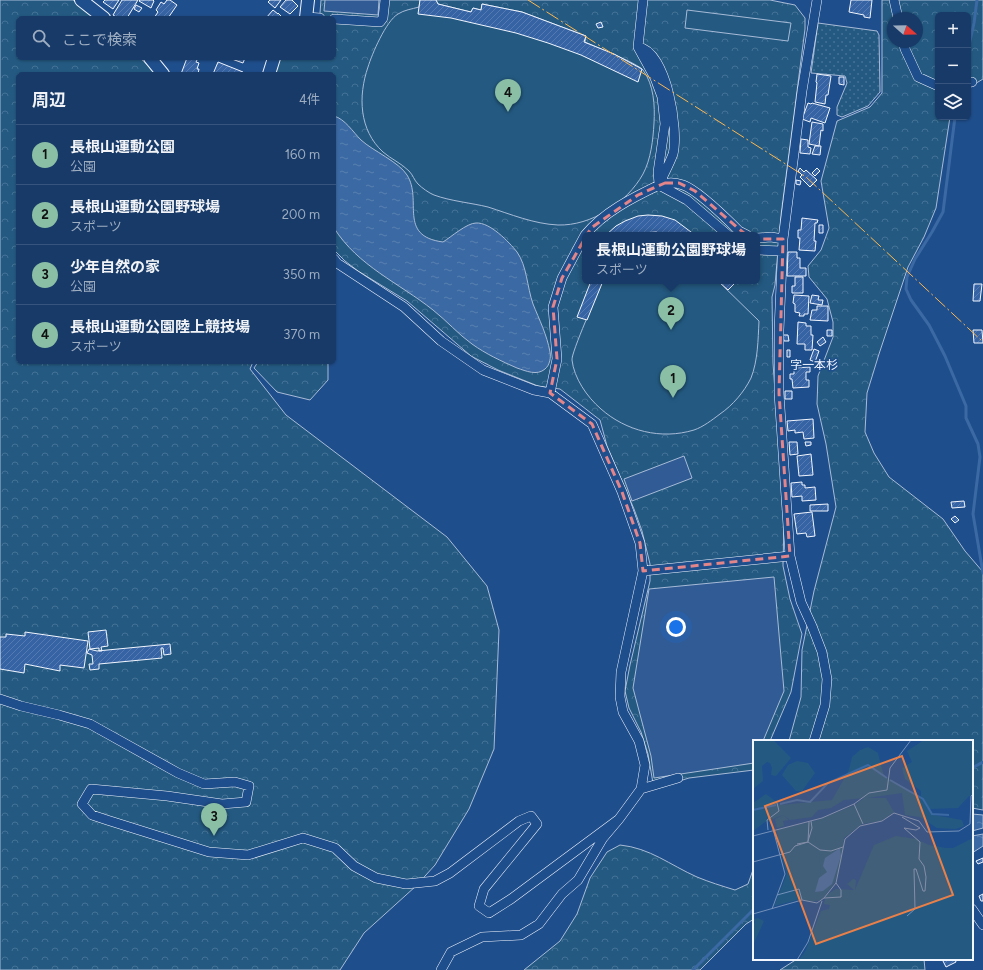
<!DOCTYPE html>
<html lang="ja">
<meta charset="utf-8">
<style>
:root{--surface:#173a69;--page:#244571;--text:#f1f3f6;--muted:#9eadc0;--line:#36547d;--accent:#8abfa5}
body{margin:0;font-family:Figtree,"Noto Sans JP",sans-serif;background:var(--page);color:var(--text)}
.controls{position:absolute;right:12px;top:12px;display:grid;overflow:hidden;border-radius:6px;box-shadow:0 1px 3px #0004}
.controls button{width:36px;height:36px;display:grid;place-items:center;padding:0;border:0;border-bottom:1px solid var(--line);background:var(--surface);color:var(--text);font:20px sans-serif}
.compass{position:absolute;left:887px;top:12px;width:36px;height:36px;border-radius:50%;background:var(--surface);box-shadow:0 1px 3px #0004;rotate:110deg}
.you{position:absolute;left:676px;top:627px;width:14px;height:14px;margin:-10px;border:3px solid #fff;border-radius:50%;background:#1a73e8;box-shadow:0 0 0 6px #1a73e833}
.badge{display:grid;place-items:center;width:26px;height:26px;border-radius:50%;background:var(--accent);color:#111;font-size:13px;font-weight:700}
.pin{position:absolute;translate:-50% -33px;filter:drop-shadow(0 1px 2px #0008)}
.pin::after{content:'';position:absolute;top:21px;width:14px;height:12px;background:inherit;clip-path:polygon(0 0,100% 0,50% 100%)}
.popup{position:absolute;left:582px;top:232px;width:178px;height:52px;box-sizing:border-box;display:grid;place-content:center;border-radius:6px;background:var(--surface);filter:drop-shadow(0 1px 3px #0005);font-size:13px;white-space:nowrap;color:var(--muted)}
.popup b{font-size:15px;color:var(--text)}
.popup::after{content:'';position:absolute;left:50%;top:100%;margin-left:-8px;border:8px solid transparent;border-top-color:var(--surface)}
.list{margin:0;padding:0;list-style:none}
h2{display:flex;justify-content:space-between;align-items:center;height:52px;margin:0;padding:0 16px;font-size:17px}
h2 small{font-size:13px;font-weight:400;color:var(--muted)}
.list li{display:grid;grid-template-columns:26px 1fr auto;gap:12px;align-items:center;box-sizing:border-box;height:60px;padding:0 16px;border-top:1px solid var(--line)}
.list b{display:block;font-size:15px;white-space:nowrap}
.list p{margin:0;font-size:13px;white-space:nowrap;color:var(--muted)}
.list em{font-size:13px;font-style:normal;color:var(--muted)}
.icon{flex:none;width:22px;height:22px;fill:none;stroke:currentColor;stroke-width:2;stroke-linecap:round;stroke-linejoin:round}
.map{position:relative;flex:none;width:983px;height:970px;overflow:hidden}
.search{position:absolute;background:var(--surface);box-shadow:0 1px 3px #0004;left:16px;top:16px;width:320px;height:44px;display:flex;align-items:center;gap:10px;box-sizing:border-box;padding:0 14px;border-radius:6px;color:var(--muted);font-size:15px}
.panel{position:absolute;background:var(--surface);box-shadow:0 1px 3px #0004;left:16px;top:72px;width:320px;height:292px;border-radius:6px}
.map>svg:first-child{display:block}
.grass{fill:url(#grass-dots);stroke:#a8bbd7}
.forest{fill:url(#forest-crowns);stroke:#a8bbd7;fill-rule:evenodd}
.garden{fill:#245a82;stroke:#a8bbd7}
.parking{fill:#305b95;stroke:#a8bbd7}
.water{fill:url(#water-ripples);stroke:#a8bbd7}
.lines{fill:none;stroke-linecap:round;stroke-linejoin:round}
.stream{stroke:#3b69a3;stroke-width:3}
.building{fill:url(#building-hatch);stroke:#f2f6ff}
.street-casing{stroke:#f2f6ff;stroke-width:10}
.secondary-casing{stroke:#f2f6ff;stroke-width:14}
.street{stroke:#1f4e8c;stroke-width:9}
.secondary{stroke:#1f4e8c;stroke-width:12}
.power{stroke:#ffb74d;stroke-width:1;stroke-dasharray:14 3 2 3;stroke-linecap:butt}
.marked{fill:none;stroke:#e38589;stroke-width:3;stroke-dasharray:8 5;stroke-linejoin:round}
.labels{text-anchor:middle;stroke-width:3;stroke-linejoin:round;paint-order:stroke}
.quarter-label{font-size:12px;fill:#f2f6ff;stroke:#1f4e8c}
.inset-river{fill:none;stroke:#3b69a3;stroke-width:2}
.inset-road{fill:none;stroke:#7391ba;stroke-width:1}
.view{fill:#ea8049;fill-opacity:0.15;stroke:#ea8049;stroke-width:2}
.inset-edge{fill:none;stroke:#f2f6ff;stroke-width:2}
</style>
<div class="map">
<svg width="983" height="970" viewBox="0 0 983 970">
<defs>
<pattern id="grass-dots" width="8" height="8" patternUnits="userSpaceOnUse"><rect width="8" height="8" fill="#245a82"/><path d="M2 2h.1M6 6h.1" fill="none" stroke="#447295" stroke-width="1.8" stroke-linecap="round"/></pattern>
<pattern id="forest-crowns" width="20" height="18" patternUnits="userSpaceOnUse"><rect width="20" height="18" fill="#245a82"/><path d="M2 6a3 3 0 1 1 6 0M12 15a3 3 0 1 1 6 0" fill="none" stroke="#447295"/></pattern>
<pattern id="water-ripples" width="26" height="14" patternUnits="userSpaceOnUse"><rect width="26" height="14" fill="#3b69a3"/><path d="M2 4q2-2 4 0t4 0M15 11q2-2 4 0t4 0" fill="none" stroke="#587fb1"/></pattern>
<pattern id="building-hatch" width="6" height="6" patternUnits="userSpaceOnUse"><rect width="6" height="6" fill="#3563a3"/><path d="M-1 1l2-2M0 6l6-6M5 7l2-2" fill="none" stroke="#537ab1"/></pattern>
</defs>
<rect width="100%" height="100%" fill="#1f4e8c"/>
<path class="grass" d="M818,23L877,31L879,35L880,92L868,106L842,117L837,115V107L847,83L845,76L811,73Z"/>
<path class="forest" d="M0,0H73L96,18H18V58H140L158,74H18V362H253L250,369L286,415L447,537L487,586L499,630L494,749L469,809L435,865L416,886L364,933L340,970H0Z
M321,0H770L795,5L805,18V29L781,215L775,285L772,297L773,363L784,521L783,566L790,599L802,634L791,692L770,741H754V770L689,778L654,789L648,754L641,732L629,708L625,691L630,665L650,581V564L642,531L634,509L607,446L600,420L560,389L538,386L498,370L471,356L407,301L358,271L345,261L334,250V74H275L280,58H334V18H315L320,13ZM585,235H757V281H585Z
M882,0H983V79L968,88V15H938V117H950L936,208L924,237L908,267L879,354L867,393L865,432L874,453L889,477L943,519L965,551L983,572V810L972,808V741H789L801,697L802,650L814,591L836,507L826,444L817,404L818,376L833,337V322L827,299L809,277L808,266L821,250L829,228L821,181L837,121L870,107L882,93ZM893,18H917V42H893Z
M258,362H328V380L310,400L277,392L254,368Z
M620,845C650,848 670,865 697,877C709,882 722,886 735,890L748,884L754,867V919L746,924L700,970H524L560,941L577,914L590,878L607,852Z
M797,959H924L925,970H780Z"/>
<path class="garden" d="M420,0H436L438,4L471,12L473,8L481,10L482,4L522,12L586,36L585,42C596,47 637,63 643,70C654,85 655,106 654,123C653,140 651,159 643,174C627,203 591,226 558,225C534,224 510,214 488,207C472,203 450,201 434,195C429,193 422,188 418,184C414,180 413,175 409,171C401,163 391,159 383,152C359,130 358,96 368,67C372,54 386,21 398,14C404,10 412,9 419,7Z
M687,10L791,23L788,41L685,28Z
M603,281H718L759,321C758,340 758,360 751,378C744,392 733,405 720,414C712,420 703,427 694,430C661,440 626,431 601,409C587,397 574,378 572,360C571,353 598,292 603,281Z"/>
<path class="parking" d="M325,0H379L378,15L324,11Z
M684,456L692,478L632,501L624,479Z
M774,577L784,691L763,741H754V763L654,778L651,756L633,688L649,589Z"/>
<path class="water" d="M334,116C345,119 353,132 361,140C373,151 399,162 407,175C423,200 397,236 443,242C451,237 467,223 476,223C490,222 509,242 517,252C527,266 527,287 533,304C539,319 547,335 550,352C551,357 550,365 545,369C537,376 526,371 517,368C501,361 486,354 472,344C458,334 447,321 433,310C399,283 358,266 334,228Z
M972,814L983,815V828L972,831Z
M983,834V846L972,853V836Z"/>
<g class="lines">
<path class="stream" d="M968,50L974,23L977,0
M955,117L943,212L932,232L915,259L907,277L906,289L911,300L929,325L945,356L966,406V418L978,444L980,457L973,514L983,573
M972,768L983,762
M693,970L754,909"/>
</g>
<path class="building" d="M105,0H119L113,9L103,2Z
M122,0H138L127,18H118L113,15Z
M140,0H153L154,1L151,8L139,1Z
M167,0H170L177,5L168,18H154L158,12L156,10L161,2L164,4Z
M270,0H281L275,8L268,2Z
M286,0H292L298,6L290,14L280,7Z
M420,0H436L438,4L471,12L473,8L481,10L482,4L522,12L586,36L584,42L614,54L642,69L638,82L581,55L548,43L516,33L451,18L418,14Z
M851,0H872L870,18L864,17V15L849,12Z
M136,5L142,8L139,12L134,9Z
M273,10L278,14V13L283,18H266Z
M601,22L603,27L598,28L596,24Z
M187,58H198L196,62L199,63L197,69H199L198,74H181Z
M229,58H245L243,63Z
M218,62L243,72V74H213Z
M817,74L831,76L828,95H826L825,104L815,102L817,83L816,82Z
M839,77H844V85L839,84Z
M808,103L811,104L812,103L830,108L825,123L811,118L810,122L802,119Z
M812,122L823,124V131L821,130L819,146L809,144Z
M801,139L808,140V147L811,148L810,154L800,153Z
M815,146H821L820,155L812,154Z
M800,168L804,172L806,170L817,180L810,187L800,177L802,175L798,171Z
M817,168L820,171L815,176L812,173Z
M796,180L801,181L800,185L796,184Z
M648,215L662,216L675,220L695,235H664L656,232L642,233L637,235H606L616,226L625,221L638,216Z
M802,218L818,220L817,223H815L814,241H816L815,251L799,250L800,238H798V230H801Z
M819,225H823V233H819Z
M788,252H797V258H800V268H806V276H787Z
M795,277H803V293H792V286H795Z
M591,281H603L587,320L577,317Z
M718,281H735L736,282L728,290Z
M974,284H982L980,301H973Z
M794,295L809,296L808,314H804V316H799L800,313L795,312V304L793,303Z
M812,295L819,296L818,300H823L822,305L810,303Z
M817,306H828V321L810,320L812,310H817Z
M798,322L806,323V326H811V335H813L812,350H805V344H797Z
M827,330H832V336H827Z
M973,330H982L983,343H974Z
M783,335H788L789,341H784Z
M823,337L826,342L820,346L817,342Z
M814,349L819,351L815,362L810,360Z
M787,350H790V357H787Z
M810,367V372H806V380H809V387L793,388L792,379H790V374H794V368Z
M785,391H792V399H785Z
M813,419L814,438L804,439L803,432L795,433V430L788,431L787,421Z
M789,442H797L798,454L790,455Z
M805,442H811V445L806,446Z
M811,454L813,475L799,476L797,456Z
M802,482V485H805V488L815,487L816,500L802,501V496L792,497L791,483Z
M964,501L965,507L952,508L951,502Z
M828,504V511H810V505Z
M812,512L815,536L807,537L806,533L797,534L794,514Z
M955,516L959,520L955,523L951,519Z
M106,630L108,646L101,647L102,651H99V648L90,649L88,632Z
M25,632L88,641L84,668L60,665V671L25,664L24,673L0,669V637H6V634L25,636Z
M170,644L171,654L164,655L163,648H161L162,658L99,664V669L90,670L89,664H93L92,655L87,653L89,649L97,651Z
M983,858V862L978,864L976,861Z
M983,894V901H981L979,896Z
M942,959H955L956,962L946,967Z"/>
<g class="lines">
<defs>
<path id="street" d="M643,0L638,47L655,78L662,97L665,124L658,172L659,184
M894,0L898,18
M307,17L320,18
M334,19L380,22L383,18L385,0
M903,42L905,49L918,77L938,86
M638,47C667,51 679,131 673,154C669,165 663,175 659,185C667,182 675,182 683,185C697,190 727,219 739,231L747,235
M968,83L972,82
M659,185L687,200L728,235
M585,235C604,212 632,198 659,185
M757,238L771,237L783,239
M757,250L782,251
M334,259L337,263L404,307L441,341L483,370L534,390L550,393L592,424L622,492L640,543L643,571L621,672L620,697L623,712L639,741L645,765L641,789L619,819L603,838L578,880L562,894L539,924L521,935L482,937L451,952L441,970
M550,393L557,359L553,307L562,278L585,235
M643,571L790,556
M0,699L21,706L59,715L90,724L178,773L204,784L235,782L249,786L246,802L222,804L167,796L91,789L82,804L92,815L107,820L209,852L248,855L303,838L335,848L354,866L376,878L406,884L435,881L450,873L519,821L531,816L537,824L484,889L479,906L489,913L511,899L619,819
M814,741L825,705L827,679L822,652L812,626L801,602L790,556L779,393V330L783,239L802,91L817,0
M641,789L678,778
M972,909L983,925"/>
<path id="secondary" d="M81,0L104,18
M306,18L308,0
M150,58L163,74
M269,74L274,58"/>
</defs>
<use href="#street" class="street-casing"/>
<use href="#secondary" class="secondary-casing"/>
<use href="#street" class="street"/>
<use href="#secondary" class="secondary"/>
<path class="power" d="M528,0L806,177L983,342"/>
</g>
<path class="marked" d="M665,183H679L695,191L745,234L759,239H783L779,393L790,556L643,571L640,543L622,492L592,424L550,393L557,359L553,307L562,278L591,228L638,195Z"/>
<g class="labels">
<g class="quarter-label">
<text x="814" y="369">字一本杉</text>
</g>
</g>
<g transform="translate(753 740)">
<rect width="220" height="220" fill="#1f4e8c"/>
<path d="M30,75L36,80L30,81L31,86L24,88L22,79ZM5,178L11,181L0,205V184L2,183L1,179Z" fill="#245a82"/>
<path d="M0,0H20L38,18L23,36L18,35L19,28L17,23L14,22L9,26L10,41L0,49ZM171,0H220V56H216L205,68L176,69L181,75L209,80L211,86L202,89L184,88L167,77L152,75L149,53L114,58H133L141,72L128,81L109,84L91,98L89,120L82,142L69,160L56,162L48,159L21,166L34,134L26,108L24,90L65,80L102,65L111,58L91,60L78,68L65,70L59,77L37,80L30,75L12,82L0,91V63L13,54L27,65L79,60L96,30L99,17L107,10L115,7L125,13L131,36L168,57V51L152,39L149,28L159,22L154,11ZM143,96L163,99L176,105L193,108H200L220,98V220H46L53,210L68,171L76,169L77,165L71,164L73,155L83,149L101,150L94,144L100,139L103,140L102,150L121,105Z" fill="#245a82"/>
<path d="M44,21L55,23L62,33L49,51H43L29,35L35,25ZM74,79L83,81L90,87V96L84,105H66L63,102L62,96L69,81ZM54,105L66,114L68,133L61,147L50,149L41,145L38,120L41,108Z" fill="#245a82"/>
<path d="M87,108L88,116L79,144L70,151L62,152L66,138L74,132L70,126L72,118Z" fill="#3b69a3"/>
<path class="inset-river" d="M137,40L170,59L179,74L196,75M27,64L44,60L57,62L75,43L115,25L134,38M0,70L23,65"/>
<path class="inset-road" d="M101,64L110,84M149,77L167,88L163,90L151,88L167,102L166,119L171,126L173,137L172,151H170L163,129H161L162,169L154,176M15,90L14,80L26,71L24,63M0,96L69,78L101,64L116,53L134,50L137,28L158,0M55,101L59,88L58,81M55,102L67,110L78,111L90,107M44,104L55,102L56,82M0,122L37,112L42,106L55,102M24,155L46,149L49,160M71,158L83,143L92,99L107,86L129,81L141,73L166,81L174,92L206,91L217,84L218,56L220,54M19,169L32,134L20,89M0,174L49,160L64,163L71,158L88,157V150L83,143M44,220L55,202L69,161"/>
<path class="view" d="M149,16L200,155L63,204L12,66Z"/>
<rect width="220" height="220" class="inset-edge"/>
</g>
</svg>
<div class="controls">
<button>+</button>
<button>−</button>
<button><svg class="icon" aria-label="layers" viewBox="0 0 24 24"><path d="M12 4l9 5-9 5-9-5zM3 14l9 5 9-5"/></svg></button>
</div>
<svg class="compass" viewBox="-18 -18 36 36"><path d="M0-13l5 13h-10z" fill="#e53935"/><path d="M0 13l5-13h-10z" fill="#9eadc0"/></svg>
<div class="you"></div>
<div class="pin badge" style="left:673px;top:398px">1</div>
<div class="pin badge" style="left:671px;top:330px">2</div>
<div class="popup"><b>長根山運動公園野球場</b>スポーツ</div>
<div class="pin badge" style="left:214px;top:836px">3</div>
<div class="pin badge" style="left:508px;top:112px">4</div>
<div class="search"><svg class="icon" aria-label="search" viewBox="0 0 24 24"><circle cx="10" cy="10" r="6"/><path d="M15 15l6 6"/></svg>ここで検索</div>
<section class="panel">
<h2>周辺<small>4件</small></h2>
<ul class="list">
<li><span class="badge">1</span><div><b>長根山運動公園</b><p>公園</p></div><em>160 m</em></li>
<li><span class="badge">2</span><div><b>長根山運動公園野球場</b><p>スポーツ</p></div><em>200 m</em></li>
<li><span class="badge">3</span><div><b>少年自然の家</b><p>公園</p></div><em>350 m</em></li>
<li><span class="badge">4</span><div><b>長根山運動公園陸上競技場</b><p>スポーツ</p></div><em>370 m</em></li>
</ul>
</section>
</div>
